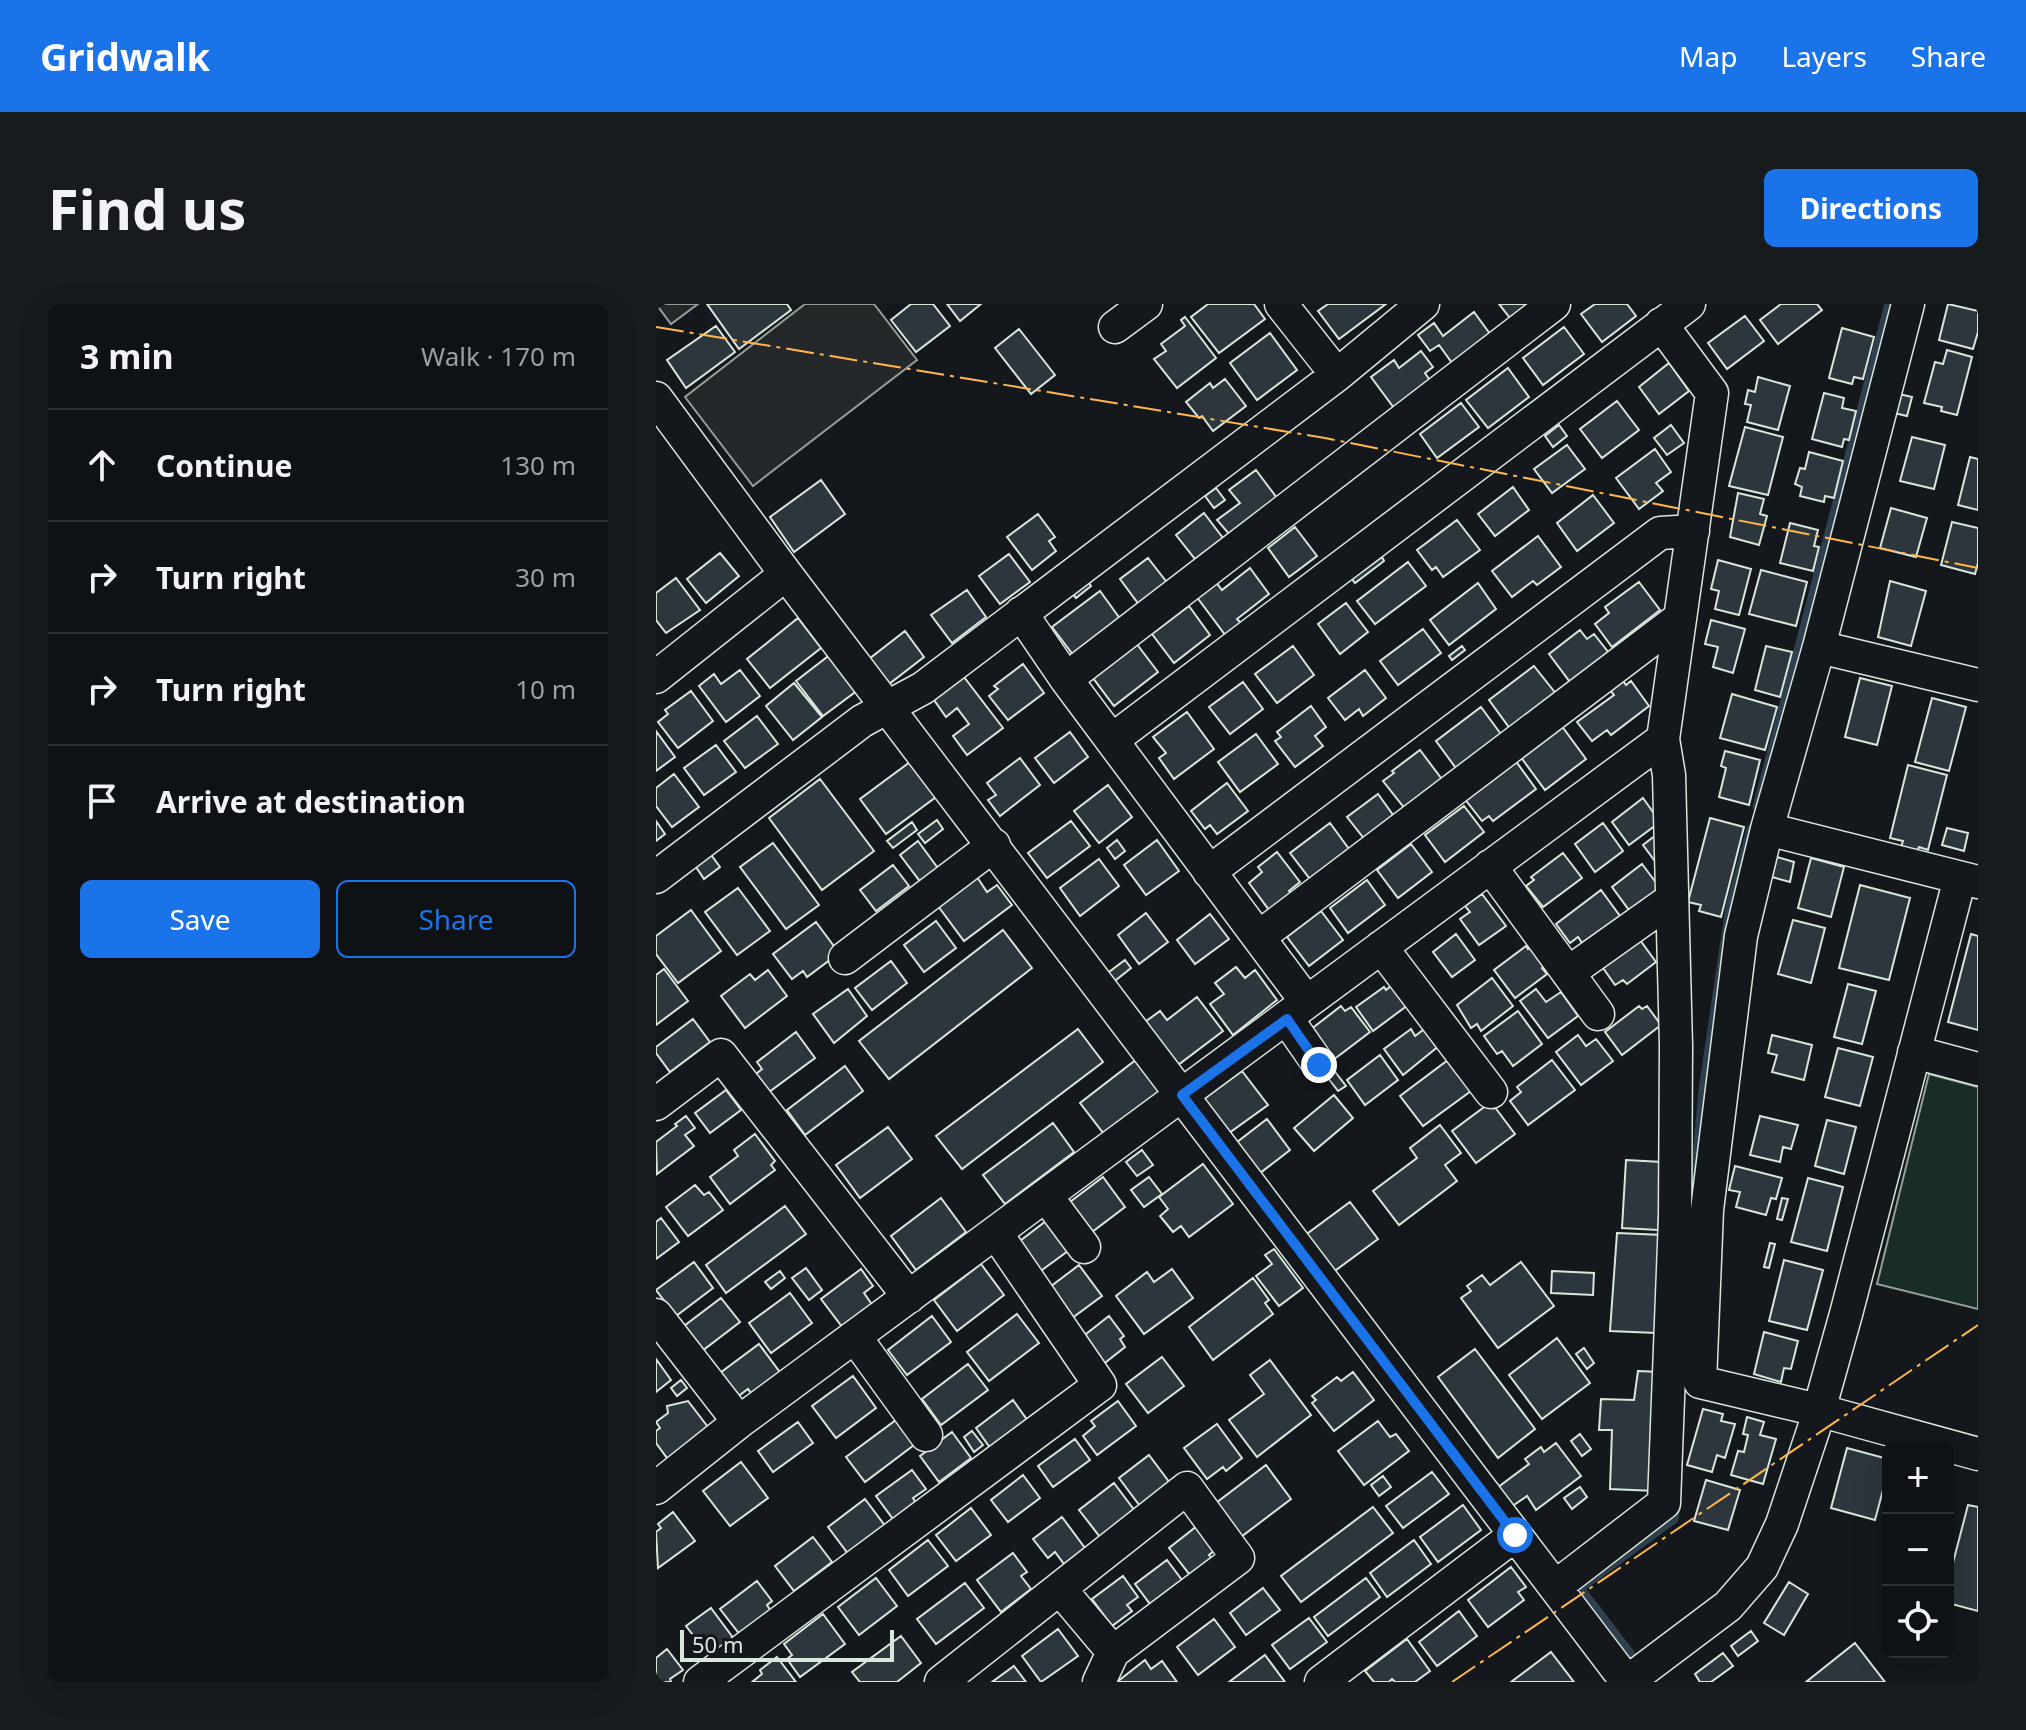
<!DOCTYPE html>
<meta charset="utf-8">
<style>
:root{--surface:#0f1215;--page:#181b1e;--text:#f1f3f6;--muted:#9b9ea0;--line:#2f3234;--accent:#1a73e8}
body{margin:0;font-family:"Noto Sans",sans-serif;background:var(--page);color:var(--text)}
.controls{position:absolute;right:24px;bottom:24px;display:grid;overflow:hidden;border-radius:12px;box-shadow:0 8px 32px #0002}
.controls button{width:72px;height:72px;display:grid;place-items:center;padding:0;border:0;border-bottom:2px solid var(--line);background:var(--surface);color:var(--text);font:40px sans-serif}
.scale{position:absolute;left:24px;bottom:20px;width:214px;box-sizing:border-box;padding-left:8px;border:4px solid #d8e6dc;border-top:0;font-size:22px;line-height:28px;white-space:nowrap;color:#d8e6dc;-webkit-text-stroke:6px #14181c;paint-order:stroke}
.stop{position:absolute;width:24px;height:24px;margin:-18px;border:6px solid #1a73e8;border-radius:50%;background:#fff}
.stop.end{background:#1a73e8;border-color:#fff;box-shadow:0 2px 8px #0008}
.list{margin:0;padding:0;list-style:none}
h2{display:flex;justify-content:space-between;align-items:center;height:104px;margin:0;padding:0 32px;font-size:34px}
h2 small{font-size:26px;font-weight:400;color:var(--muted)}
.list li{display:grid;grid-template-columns:52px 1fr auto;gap:24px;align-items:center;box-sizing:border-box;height:112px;padding:0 32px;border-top:2px solid var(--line)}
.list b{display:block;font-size:30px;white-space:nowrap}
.list em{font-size:26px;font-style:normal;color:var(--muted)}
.actions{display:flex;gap:16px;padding:24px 32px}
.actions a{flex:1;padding:18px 0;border:2px solid var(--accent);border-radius:12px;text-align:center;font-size:28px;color:var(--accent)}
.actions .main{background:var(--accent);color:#fff}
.icon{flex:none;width:44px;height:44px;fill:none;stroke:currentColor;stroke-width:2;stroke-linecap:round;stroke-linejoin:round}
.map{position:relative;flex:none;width:1322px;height:1378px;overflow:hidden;border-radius:12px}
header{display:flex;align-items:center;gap:48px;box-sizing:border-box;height:112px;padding:0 40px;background:var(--accent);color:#fff}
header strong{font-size:38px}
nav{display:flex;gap:44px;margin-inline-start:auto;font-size:28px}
.intro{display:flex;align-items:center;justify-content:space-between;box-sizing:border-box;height:192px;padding:0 48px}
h1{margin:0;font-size:56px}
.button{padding:20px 36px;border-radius:12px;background:var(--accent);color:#fff;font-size:28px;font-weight:700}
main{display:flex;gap:48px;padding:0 48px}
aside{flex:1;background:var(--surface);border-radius:12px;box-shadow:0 8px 32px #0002}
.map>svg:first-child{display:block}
.green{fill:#1a2d24;stroke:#939e99;stroke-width:2}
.parking{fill:#24282b;stroke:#939e99;stroke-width:2}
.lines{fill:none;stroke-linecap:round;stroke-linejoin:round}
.stream{stroke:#2f3f4d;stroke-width:9}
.building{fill:#2c363c;stroke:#d8e6dc;stroke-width:2}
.minor-casing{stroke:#d8e6dc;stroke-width:35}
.minor{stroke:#14181c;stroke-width:32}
.power{stroke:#ffb74d;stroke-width:2;stroke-dasharray:28 6 4 6;stroke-linecap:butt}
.route{stroke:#1a73e8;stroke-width:10}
</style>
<header>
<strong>Gridwalk</strong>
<nav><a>Map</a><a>Layers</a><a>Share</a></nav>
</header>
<div class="intro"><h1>Find us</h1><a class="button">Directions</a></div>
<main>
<aside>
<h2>3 min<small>Walk · 170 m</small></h2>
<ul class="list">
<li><svg class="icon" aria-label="ahead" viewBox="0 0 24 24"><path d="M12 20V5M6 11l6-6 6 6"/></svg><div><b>Continue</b></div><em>130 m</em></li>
<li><svg class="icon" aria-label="right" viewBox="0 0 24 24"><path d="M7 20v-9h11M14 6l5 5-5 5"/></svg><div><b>Turn right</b></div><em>30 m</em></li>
<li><svg class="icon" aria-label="right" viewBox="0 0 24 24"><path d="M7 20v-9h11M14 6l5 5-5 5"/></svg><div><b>Turn right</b></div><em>10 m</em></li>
<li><svg class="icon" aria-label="arrive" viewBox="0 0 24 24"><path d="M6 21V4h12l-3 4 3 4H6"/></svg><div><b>Arrive at destination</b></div></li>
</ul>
<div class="actions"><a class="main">Save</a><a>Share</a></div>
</aside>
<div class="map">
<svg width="1322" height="1378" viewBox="0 0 1322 1378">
<rect width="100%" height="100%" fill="#14181c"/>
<path class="green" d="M1273,770L1322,783V1005L1221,980Z"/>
<path class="parking" d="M0,0H42L15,20Z
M149,0H218L261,56L97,182L29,93Z"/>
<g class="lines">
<path class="stream" d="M1101,503L1233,0
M1038,885L1047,786L1074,603L1095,525
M983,1361L924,1284L1018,1215L1020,1200"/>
</g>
<path class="building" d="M51,0H131L135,6L83,45Z
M255,0H277L294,22L260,48L235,16Z
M291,0H325L304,17Z
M552,0H598L609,15L563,49L535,13Z
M672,0H730L683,35L662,7Z
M843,0H872L854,14Z
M939,0H971L980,12L946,38L925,10Z
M1125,0H1161L1166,6L1122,40L1104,16Z
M1292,0L1322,7V28L1317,45L1283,36Z
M818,8L837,34L799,63L783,41L774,47L762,31L778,19L787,32Z
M1089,12L1108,37L1071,65L1052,39Z
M529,13L560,54L521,84L498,55L510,47L505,40L529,22L525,16Z
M60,22L79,48L30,84L11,56Z
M908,23L928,50L887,81L867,54Z
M1186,24L1218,33L1207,75L1198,73L1196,80L1173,74Z
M363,25L399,71L375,90L339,44Z
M614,29L641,66L601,96L574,59Z
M1291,46L1316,53L1301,111L1285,107L1286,103L1268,99L1279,58L1287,60Z
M765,47L777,63L769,69L777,81L741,108L715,73L738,56L743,64Z
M1013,59L1033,87L1003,110L983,83Z
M852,64L873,93L832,124L810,96Z
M1102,73L1134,82L1122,126L1091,118L1095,101L1089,100L1092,86L1099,88Z
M569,75L590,102L557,127L546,112L543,114L530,98L554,79L557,84Z
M1168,89L1188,94L1186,104L1200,107L1193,136L1188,135L1186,143L1156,135Z
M1243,90L1256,93L1251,112L1238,109Z
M961,97L983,126L946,154L924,125Z
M805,99L823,123L781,154L764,130Z
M903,121L911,132L897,143L889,132Z
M1015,121L1028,139L1011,151L998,134Z
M1089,123L1127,133L1112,191L1073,182Z
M1256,133L1289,141L1278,185L1244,177Z
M911,141L929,165L896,189L878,165Z
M999,145L1015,168L1000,179L1007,187L983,205L960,174Z
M1153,148L1187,157L1178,194L1169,192L1168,198L1144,192L1146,183L1139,180L1144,164L1149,165Z
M1314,153L1322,155V206L1302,201Z
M600,166L621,194L573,230L561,216L584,199L573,186Z
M165,176L189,210L138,248L114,213Z
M857,183L873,206L839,232L822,210Z
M560,184L569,196L558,204L549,192Z
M1082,189L1108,195L1104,210L1111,212L1103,241L1074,233Z
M937,191L958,219L921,247L901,219Z
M1235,204L1271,214L1260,253L1224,244Z
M548,209L567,234L539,255L520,231Z
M382,210L399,233L393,237L400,247L376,266L351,233Z
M801,216L824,246L787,273L780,263L776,266L761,246Z
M1296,218L1322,224V259L1319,270L1285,261Z
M1134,219L1162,226L1158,242L1163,243L1157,267L1124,259Z
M639,223L661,252L633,273L612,244Z
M882,232L905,263L881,281L877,277L856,293L836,267Z
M64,249L83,272L50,299L31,275Z
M353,250L374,278L344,300L323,272Z
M726,253L728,257L699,279L696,275Z
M492,254L513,281L484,302L464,275Z
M1062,256L1095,265L1083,311L1059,305L1063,287L1055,285Z
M752,258L770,282L719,320L701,297Z
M594,264L613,290L581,315L586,320L570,332L537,288L556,273L566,286Z
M1105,266L1151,278L1140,322L1093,310Z
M20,274L44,306L10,329L0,316V289Z
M431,276L435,282L420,294L415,288Z
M1234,277L1270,287L1255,342L1222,333Z
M983,278L1004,306L956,343L939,320L953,309L949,303Z
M822,279L840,305L793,341L774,316Z
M311,286L330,313L296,339L275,311Z
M444,287L465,316L418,352L396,323Z
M690,299L712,328L684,350L662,320Z
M533,302L554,331L518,359L496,330Z
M142,314L165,344L114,384L91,355Z
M1055,316L1089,325L1077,369L1057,363L1062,343L1049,340Z
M767,325L785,349L742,381L724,357Z
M924,326L931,335L938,330L953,349L914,378L893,350Z
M249,327L268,353L233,380L213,355Z
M477,335L502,368L458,402L437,374Z
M637,342L658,371L621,399L599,370Z
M806,342L809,346L796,356L793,352Z
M1110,342L1136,348L1124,393L1099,386Z
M175,350L202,386L167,412L140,377Z
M367,360L388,389L352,416L333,392L342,385L338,382Z
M878,362L901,391L855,426L833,396Z
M84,366L104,392L70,418L43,382L58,370L65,380Z
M709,366L730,394L707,412L703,405L689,416L672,394Z
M962,370L970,381L975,377L993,402L955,431L951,426L936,437L921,418L958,391L949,380Z
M308,373L347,424L311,451L297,432L313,420L301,404L290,413L278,396Z
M1204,374L1236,382L1221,441L1189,433Z
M587,378L607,405L574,430L553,403Z
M138,379L166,413L137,436L110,402Z
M35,387L57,417L22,444L2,418L12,410L9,406Z
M1076,390L1121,403L1109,446L1064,434Z
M1276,394L1310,403L1293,467L1259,458Z
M655,402L670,423L659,432L667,442L639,463L619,437L625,433L621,428Z
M825,403L847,433L802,467L780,437Z
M531,408L558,445L518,475L503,454L510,449L497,433Z
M101,412L122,440L89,464L68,437Z
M905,421L930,455L889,486L864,452Z
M0,427L19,453L0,467Z
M414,428L432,453L398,479L379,454Z
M600,430L622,460L584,488L562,458Z
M60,441L80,468L48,491L28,464Z
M764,446L788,478L750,506L727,477L738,469L736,467Z
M1069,447L1104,456L1093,501L1063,493L1070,464L1065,462Z
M364,454L384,481L344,512L332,496L340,491L331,479Z
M859,456L880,485L837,517L833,512L826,517L808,494Z
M254,458L280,493L230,530L204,495Z
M1252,461L1291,471L1272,546L1263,543L1261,547L1245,543L1247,537L1234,534Z
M18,470L43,503L16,523L0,502V484Z
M164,475L218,547L166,586L113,514Z
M571,479L592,507L561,530L554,521L549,525L535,507Z
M452,481L476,513L443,539L418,507Z
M722,490L740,515L710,537L691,513Z
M987,494L1004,518L973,541L956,518Z
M808,502L828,528L789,558L769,531Z
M1054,514L1088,523L1065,613L1043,607L1045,601L1032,598Z
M281,516L287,525L269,539L262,530Z
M0,517L9,530L0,537Z
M415,517L434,542L391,574L372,549Z
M256,518L261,526L237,544L231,537Z
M674,519L693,545L654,575L634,549Z
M947,519L967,547L939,568L919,540Z
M1291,524L1312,529L1308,547L1286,541Z
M1000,531L1001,560L987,541Z
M461,536L469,547L459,555L451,544Z
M501,536L523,567L490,591L468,561Z
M262,537L284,567L266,580L244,551Z
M117,539L163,601L130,625L84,563Z
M755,540L776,568L742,594L721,566Z
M53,548L64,563L48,575L38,560Z
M621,548L644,578L633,587L638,593L616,610L593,579L606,568L602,563Z
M907,549L926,574L887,603L870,582L878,576L875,573Z
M1121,553L1138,558L1134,578L1116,573Z
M1155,554L1188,563L1175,613L1142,604Z
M443,555L463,582L424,612L404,584Z
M986,560L1004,584L973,606L956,583Z
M237,561L253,582L220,607L204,586Z
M321,573L331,588L341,581L356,601L308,637L282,602Z
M711,576L729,601L692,629L674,604Z
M1204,581L1254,594L1233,676L1183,664Z
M82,584L114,627L81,651L49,608Z
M945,586L964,612L926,639L922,633L914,639L900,620Z
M826,590L850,622L823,641L804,615L814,608L809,602Z
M35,606L65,647L22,679L0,650V632Z
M665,607L687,636L653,662L631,633Z
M490,609L512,638L483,660L462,631Z
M554,610L573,635L539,660L521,636Z
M1137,616L1169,624L1155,679L1122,670Z
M280,617L300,644L268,668L248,641Z
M160,618L183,649L151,673L147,667L136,675L117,650Z
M347,626L376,664L233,775L203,737Z
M800,630L819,656L796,673L777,648Z
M1315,630L1322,632V726L1292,718Z
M984,636L1000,658L971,680L967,676L959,681L947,664Z
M870,642L872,645L875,643L889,661L886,664L891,670L859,694L838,666Z
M469,656L475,664L455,680L449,671Z
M235,657L251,679L216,706L199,684Z
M580,663L589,674L599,666L621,696L577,731L554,700L568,690L559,679Z
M8,665L32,697L0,721V671Z
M112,666L131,692L89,724L65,692L94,670L99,676Z
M836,674L857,702L825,727L821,720L815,724L801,701Z
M741,677L756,698L717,727L700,703L728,683L730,686Z
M1192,680L1220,687L1206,740L1178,733Z
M192,685L211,712L178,739L157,710Z
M880,685L890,698L905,688L922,712L892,734L864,697Z
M541,693L567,727L522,761L489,718L504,707L511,716Z
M685,702L689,707L695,703L714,728L677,756L654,726Z
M983,702L986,705L991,702L1005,721L966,751L949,728Z
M862,707L886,740L857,762L846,747L841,750L828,732Z
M37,715L54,738L14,768L0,749V743Z
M771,723L784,741L747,771L728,745L755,725L759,732Z
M422,725L447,758L306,865L280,832Z
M140,728L159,754L113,788L100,770L106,765L101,758Z
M922,731L930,742L940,735L957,757L925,781L900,748Z
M1116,731L1156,741L1148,776L1116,768L1121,751L1112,749Z
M1182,744L1217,753L1204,802L1169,793Z
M724,751L742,776L709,801L691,776Z
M481,755L505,787L448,830L424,799Z
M792,756L815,787L767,822L744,792Z
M896,756L919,786L872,821L854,797L865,788L861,783Z
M189,762L207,787L149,831L131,806Z
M677,765L690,782L682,787L669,770Z
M586,767L612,801L573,829L548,795Z
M70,786L85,806L54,829L39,809Z
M678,791L697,814L658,847L638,824Z
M835,798L859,830L820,859L796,827Z
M30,812L39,824L29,831L38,842L1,870L0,838L21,822L19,820Z
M1104,812L1142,821L1135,845L1127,843L1124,858L1094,851Z
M611,815L634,846L599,873L576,842Z
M1171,816L1200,823L1188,870L1159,862Z
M397,819L418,848L349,900L327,871Z
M784,821L805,849L789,861L801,877L743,921L717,887L761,854L754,844Z
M232,823L256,855L204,894L180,861Z
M99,830L119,857L115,861L119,866L74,900L54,873L82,852L78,846Z
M486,846L497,861L481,872L470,858Z
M970,856L1006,858L1002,926L966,924Z
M547,860L577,900L533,933L525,922L517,928L504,912L512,905L503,893Z
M1079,862L1126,874L1120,895L1115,894L1110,911L1080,903L1084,888L1073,886Z
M447,873L469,903L432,931L410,901Z
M493,873L506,890L488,903L475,886Z
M1152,874L1187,883L1171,947L1135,938Z
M39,881L48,891L53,888L67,906L32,932L10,903Z
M285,894L310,928L260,966L235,932Z
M1126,894L1132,895L1126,916L1121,915Z
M694,898L722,935L672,972L644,935Z
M129,902L150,930L70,989L50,961Z
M5,914L23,938L0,955V918Z
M394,914L416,944L382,969L360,940Z
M961,929L1007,931L1000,1029L954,1027Z
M1114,939L1119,940L1113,964L1108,963Z
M618,945L647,984L623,1002L600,972L616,960L609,951Z
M1128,956L1167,966L1151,1026L1113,1017Z
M38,958L57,984L20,1012L0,986Z
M865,958L898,1002L842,1044L805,994L815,987L811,982L826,971L834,981Z
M325,960L348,991L301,1027L278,996Z
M423,961L446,992L412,1017L390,986Z
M150,964L166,986L153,996L136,974Z
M205,965L217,982L208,989L217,1002L187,1024L165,995Z
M516,965L537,994L488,1030L460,992L491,968L498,978Z
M124,967L129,974L115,985L109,978Z
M896,967L938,969L937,991L895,989Z
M597,974L613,996L609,999L617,1010L557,1056L533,1023Z
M134,989L156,1019L115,1049L93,1019Z
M65,994L84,1018L46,1047L28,1022Z
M361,1010L383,1039L333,1077L311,1048Z
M276,1012L295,1038L251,1071L232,1046Z
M453,1012L468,1032L464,1035L469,1043L445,1062L425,1034Z
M1108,1028L1142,1037L1135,1065L1128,1064L1125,1078L1098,1070Z
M901,1034L934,1079L886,1115L853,1071Z
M103,1040L126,1071L97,1092L92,1085L81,1093L64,1069Z
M928,1044L938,1059L931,1065L920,1050Z
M819,1045L879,1125L842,1154L782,1073Z
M506,1053L528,1082L492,1109L470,1080Z
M0,1055L15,1076L0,1088Z
M614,1056L655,1111L601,1153L573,1116L608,1090L594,1071Z
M312,1060L332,1086L285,1121L266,1095Z
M982,1067L1004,1068L999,1187L954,1185L956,1126H943L945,1095L978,1096Z
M697,1068L718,1096L678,1127L656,1099L660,1096L656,1092L681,1073L685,1077Z
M197,1072L220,1104L180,1134L156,1102Z
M25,1076L31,1084L21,1092L15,1084Z
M357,1096L372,1117L335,1145L320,1124Z
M32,1097L55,1127L14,1158L0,1139V1127L4,1124L0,1118L12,1109L11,1102Z
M462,1097L480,1122L441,1151L427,1132L439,1122L435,1117Z
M1047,1105L1067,1110L1065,1117L1079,1120L1069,1154L1061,1151L1056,1168L1031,1161Z
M1091,1113L1108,1118L1104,1131L1120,1135L1107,1180L1075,1171L1082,1147L1088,1148L1092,1131L1087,1130Z
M240,1116L258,1141L209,1178L190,1153Z
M722,1117L734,1133L740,1130L753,1147L708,1181L682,1147Z
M142,1118L157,1139L117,1168L102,1147Z
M561,1120L586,1154L570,1167L567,1163L551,1175L528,1144Z
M316,1127L327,1141L318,1148L308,1133Z
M296,1128L315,1154L283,1178L264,1152Z
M924,1130L935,1145L926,1152L915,1137Z
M419,1135L434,1156L397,1183L382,1162Z
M900,1139L925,1172L880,1206L871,1192L855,1203L841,1184L873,1160L869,1155L885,1143L888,1148Z
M1191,1144L1232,1155V1167L1219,1216L1175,1204Z
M493,1151L514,1179L484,1202L463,1174Z
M85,1158L112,1194L74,1222L47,1187Z
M610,1161L635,1195L585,1233L560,1199Z
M256,1166L270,1185L257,1194L260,1199L237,1215L220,1192Z
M776,1168L793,1190L747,1224L730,1202Z
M367,1171L384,1194L352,1218L335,1196Z
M727,1172L735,1183L723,1192L715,1181Z
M1050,1176L1084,1186L1072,1226L1038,1217Z
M458,1179L479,1207L444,1233L423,1206Z
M924,1183L931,1193L916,1205L908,1194Z
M209,1195L230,1223L193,1251L172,1223Z
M807,1201L825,1226L782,1258L764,1233Z
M1312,1201L1322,1203V1307L1292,1299V1278Z
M717,1203L737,1229L645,1298L625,1272Z
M315,1204L335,1231L300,1257L280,1231Z
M17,1208L39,1237L2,1264L0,1228L5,1224L2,1220Z
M406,1213L429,1244L408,1260L399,1248L392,1254L377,1235Z
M541,1222L559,1246L553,1251L556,1255L534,1271L513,1244Z
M157,1233L176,1258L138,1287L119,1262Z
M272,1236L292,1262L252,1292L233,1266Z
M758,1236L775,1260L731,1293L714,1269Z
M357,1249L371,1268L365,1272L375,1285L345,1308L321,1276Z
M511,1256L526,1276L494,1300L479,1280Z
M855,1263L870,1283L862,1288L868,1296L832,1323L812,1296Z
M467,1272L482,1293L471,1301L476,1307L456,1322L436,1295Z
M220,1274L241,1302L203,1331L182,1303Z
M710,1274L724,1293L672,1332L658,1313Z
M101,1277L116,1297L111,1301L116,1309L85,1332L64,1305Z
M1133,1278L1152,1290L1128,1331L1108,1319Z
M309,1279L328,1304L280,1340L261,1315Z
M607,1284L624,1306L590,1331L574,1309Z
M55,1304L78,1335L54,1353L30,1322Z
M803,1307L821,1332L781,1362L763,1338Z
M167,1310L189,1340L144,1373L131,1355L136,1351L128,1340Z
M653,1314L671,1338L634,1365L616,1341Z
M558,1315L579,1343L542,1371L521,1343Z
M402,1325L422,1352L385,1378L366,1352Z
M1095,1327L1102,1337L1082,1352L1075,1342Z
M245,1332L265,1359L241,1378H204L196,1368Z
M751,1335L774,1367L759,1378H739L736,1375L733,1378H718L709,1367Z
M1199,1339L1229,1378H1150Z
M11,1345L27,1366L14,1375L15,1378H0V1354Z
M895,1348L918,1378H855Z
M1067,1349L1077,1362L1055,1378H1044L1039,1370Z
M609,1351L629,1378H573Z
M121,1353L140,1378H96L106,1370L104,1366Z
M489,1356L495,1365L506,1357L521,1378H461Z
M358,1362L370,1378H336Z"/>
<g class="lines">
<defs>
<path id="minor" d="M625,0L681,71
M1252,0L1163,343L1111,525L1085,632L1051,906L1044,1078L1162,1106L1322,1150
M459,23L490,0
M0,94L130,270L971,1378
M365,309L410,375L650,697
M1163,343L1322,381
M0,373L130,270
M410,375L898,0
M456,436L1033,0
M1111,525L1322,578
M834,562L942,710
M553,568L1004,229L1037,227
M0,573L206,417L267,384L681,71L767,0
M603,633L1024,314
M725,643L835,788
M189,654L338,541
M912,669L1016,595
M631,715L663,761
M1258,748L1322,765
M0,800L65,751L253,993
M390,892L428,943
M0,1011L83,1118
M199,1033L270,1131
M0,1184L83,1118L1007,435L1056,89L1005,20
M899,1283L1008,1199L1019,914L1020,742L1013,471L1007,435
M44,1378L444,1081L340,929
M285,1378L531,1184L582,1254L457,1348L404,1285
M443,1378L457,1348
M665,1378L859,1231
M971,1378L1072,1302L1106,1263L1126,1220L1158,1124L1190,1010L1304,574"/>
</defs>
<use href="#minor" class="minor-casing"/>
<use href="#minor" class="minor"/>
<path class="power" d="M0,23L669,134L1322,264
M796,1378L1322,1021"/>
</g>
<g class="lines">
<path class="route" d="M663,761L631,715L526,791L859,1231"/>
</g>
</svg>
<div class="controls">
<button>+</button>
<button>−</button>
<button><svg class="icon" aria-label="locate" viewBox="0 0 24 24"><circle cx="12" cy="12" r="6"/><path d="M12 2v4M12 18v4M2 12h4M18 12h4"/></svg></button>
</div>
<div class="scale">50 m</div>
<div class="stop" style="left:859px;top:1231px"></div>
<div class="stop end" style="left:663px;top:761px"></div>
</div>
</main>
